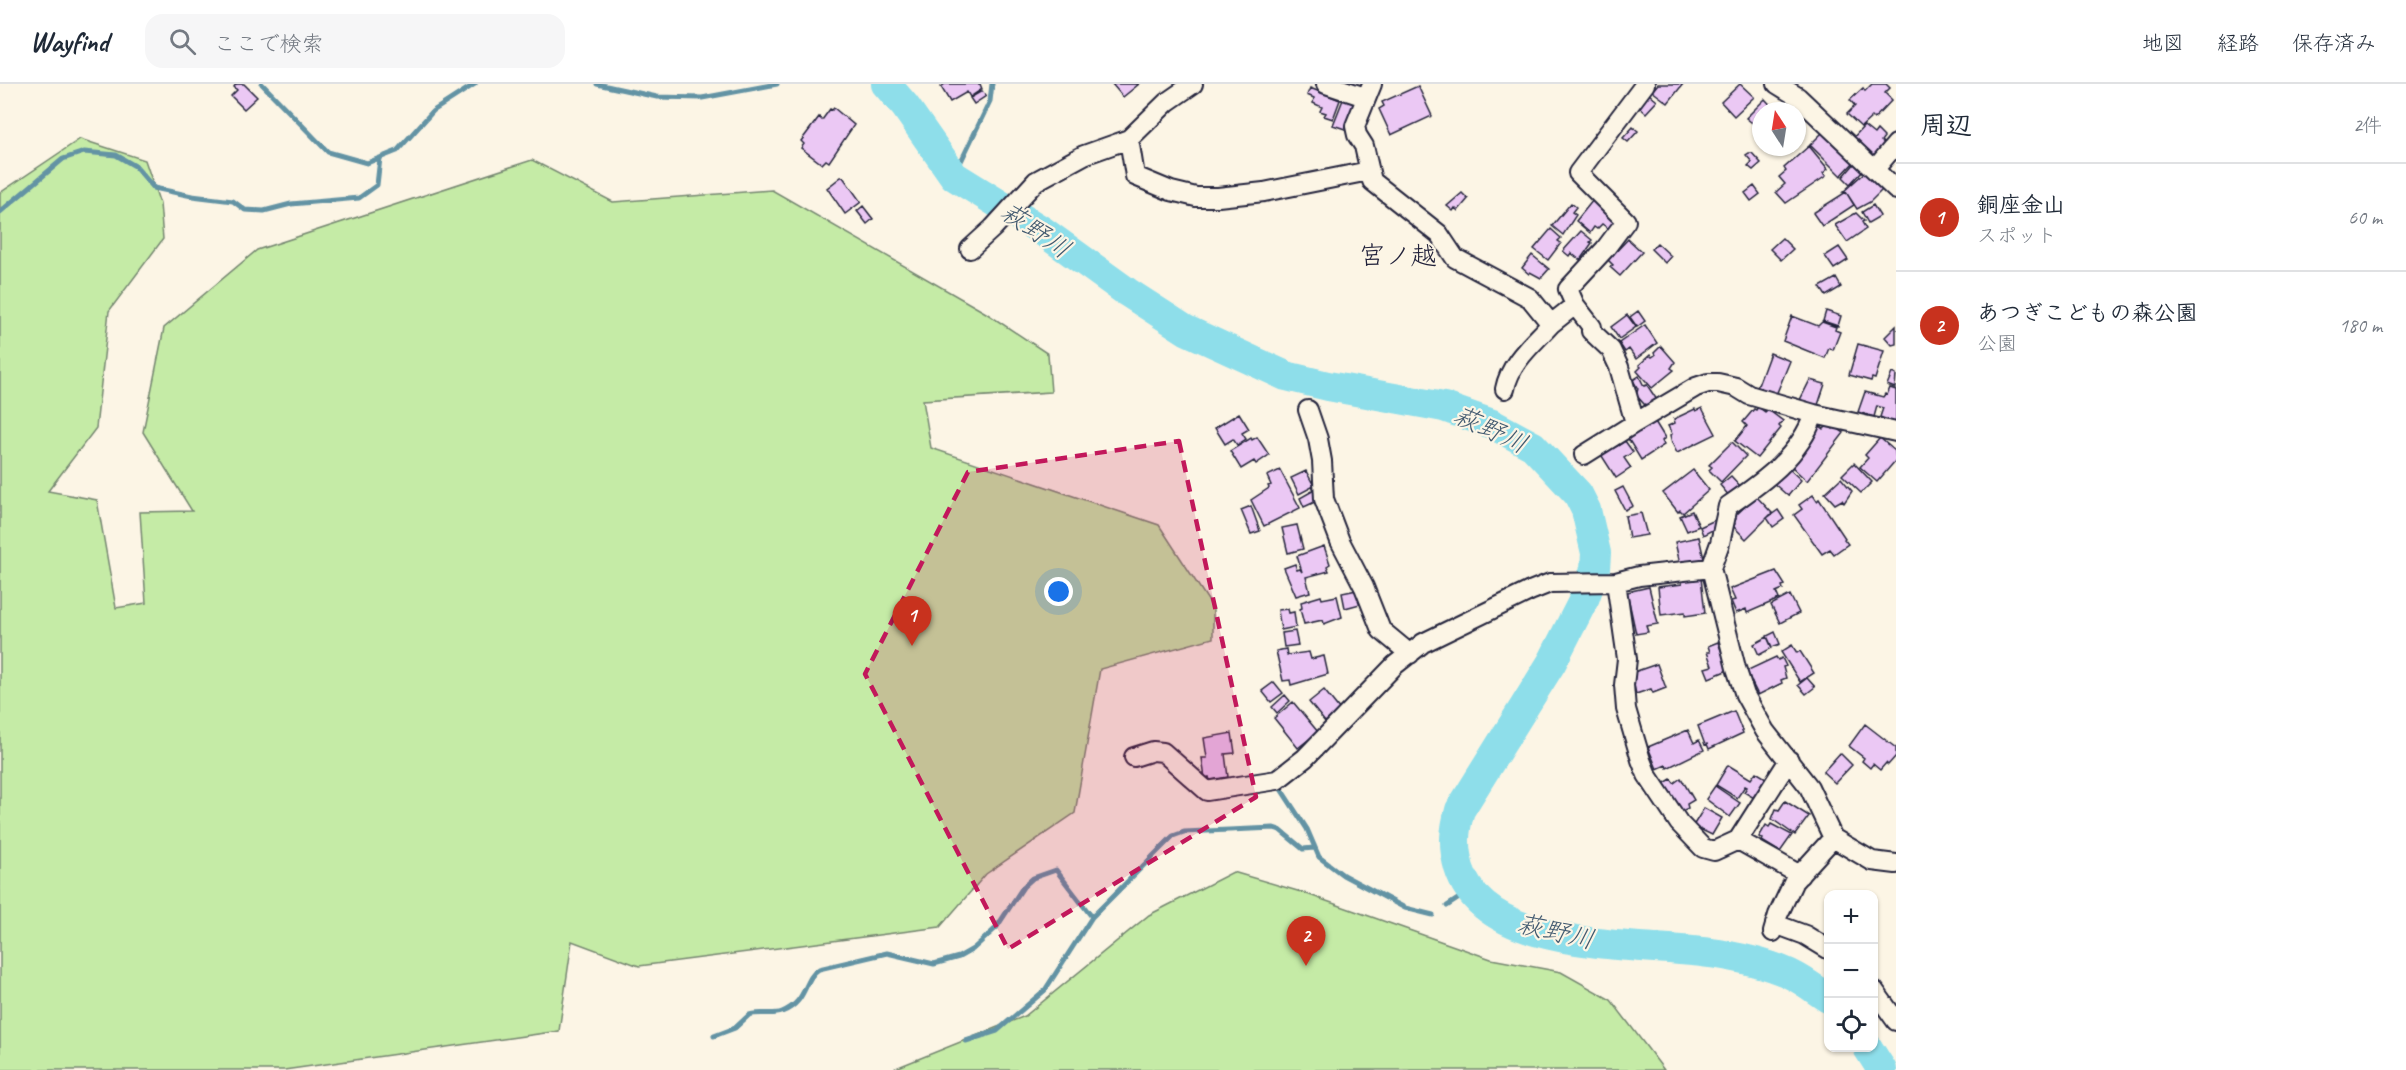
<!DOCTYPE html>
<html lang="ja">
<meta charset="utf-8">
<style>
:root{--surface:#fff;--page:#f6f6f7;--text:#1f2937;--muted:#747a83;--line:#e0e1e3;--accent:#c8321e}
body{margin:0;font-family:Caveat,"Klee One",sans-serif;background:var(--page);color:var(--text)}
.controls{position:absolute;right:18px;bottom:18px;display:grid;overflow:hidden;border-radius:12px;box-shadow:0 2px 4px #0004}
.controls button{width:54px;height:54px;display:grid;place-items:center;padding:0;border:0;border-bottom:2px solid var(--line);background:var(--surface);color:var(--text);font:30px sans-serif}
.compass{position:absolute;left:1752px;top:18px;width:54px;height:54px;border-radius:50%;background:var(--surface);box-shadow:0 2px 4px #0004;rotate:348deg}
.you{position:absolute;left:1059px;top:508px;width:21px;height:21px;margin:-15px;border:4px solid #fff;border-radius:50%;background:#1a73e8;box-shadow:0 0 0 9px #1a73e833}
.badge{display:grid;place-items:center;width:39px;height:39px;border-radius:50%;background:var(--accent);color:#fff;font-size:20px;font-weight:700}
.pin{position:absolute;translate:-50% -50px;filter:drop-shadow(0 2px 3px #0008)}
.pin::after{content:'';position:absolute;top:32px;width:21px;height:18px;background:inherit;clip-path:polygon(0 0,100% 0,50% 100%)}
.list{margin:0;padding:0;list-style:none}
h2{display:flex;justify-content:space-between;align-items:center;height:78px;margin:0;padding:0 24px;font-size:26px}
h2 small{font-size:20px;font-weight:400;color:var(--muted)}
.list li{display:grid;grid-template-columns:39px 1fr auto;gap:18px;align-items:center;box-sizing:border-box;height:108px;padding:0 24px;border-top:2px solid var(--line)}
.list b{display:block;font-size:22px;white-space:nowrap}
.list p{margin:0;font-size:20px;white-space:nowrap;color:var(--muted)}
.list em{font-size:20px;font-style:normal;color:var(--muted)}
.icon{flex:none;width:33px;height:33px;fill:none;stroke:currentColor;stroke-width:2;stroke-linecap:round;stroke-linejoin:round}
.map{position:relative;flex:none;width:1896px;height:986px;overflow:hidden}
header{display:flex;align-items:center;gap:36px;box-sizing:border-box;height:84px;padding:0 30px;background:var(--surface);border-bottom:2px solid var(--line)}
header strong{font-size:28px}
nav{display:flex;gap:33px;margin-inline-start:auto;font-size:21px}
.search{width:420px;height:54px;background:var(--page);display:flex;align-items:center;gap:15px;box-sizing:border-box;padding:0 21px;border-radius:18px;color:var(--muted);font-size:22px}
main{display:flex}
aside{flex:1;background:var(--surface)}
.map>svg:first-child{display:block}
.green{fill:#c5eba6;stroke:#748670;stroke-width:1.5}
.lines{fill:none;stroke-linecap:round;stroke-linejoin:round}
.stream{stroke:#6393a4;stroke-width:5}
.river{stroke:#8edeea;stroke-width:30}
.building{fill:#ebc8f4;stroke:#22223b;stroke-width:1.5}
.minor-casing{stroke:#22223b;stroke-width:22}
.minor{stroke:#fcf5e5;stroke-width:18}
.marked{fill:#c2185b;fill-opacity:0.2;stroke:#c2185b;stroke-width:4.5;stroke-dasharray:12 8;stroke-linejoin:round}
.labels{text-anchor:middle;stroke-width:4.5;stroke-linejoin:round;paint-order:stroke}
.water-label{font-size:26px;font-style:italic;fill:#425a70;stroke:#fcf5e5}
.neighbourhood-label{font-size:26px;fill:#22223b;stroke:#fcf5e5}
</style>
<header>
<strong>Wayfind</strong>
<div class="search"><svg class="icon" aria-label="search" viewBox="0 0 24 24"><circle cx="10" cy="10" r="6"/><path d="M15 15l6 6"/></svg>ここで検索</div>
<nav><a>地図</a><a>経路</a><a>保存済み</a></nav>
</header>
<main>
<div class="map">
<svg width="1896" height="986" viewBox="0 0 1896 986">
<rect width="100%" height="100%" fill="#fcf5e5"/>
<filter id="ink" filterUnits="userSpaceOnUse"><feTurbulence type="fractalNoise" baseFrequency=".0167" numOctaves="2"/><feDisplacementMap in="SourceGraphic" scale="12" xChannelSelector="R" yChannelSelector="G"/><feConvolveMatrix kernelMatrix="1 2 1 2 8 2 1 2 1" color-interpolation-filters="sRGB"/></filter>
<g filter="url(#ink)">
<path class="green" d="M80,55L145,76L160,120L163,155L109,227L96,344L48,407L97,416L116,524L146,519L140,428L192,427L143,348L164,244L257,166L532,76L613,118L772,106L986,229L1048,270L1051,308L923,316L931,364L1159,441L1213,524V554L1100,585L1075,729L986,790L940,843L639,882L572,857L559,947L284,986H0V109Z
M1233,788L1301,808L1491,875L1561,888L1611,916L1664,986H891L1025,932L1149,831Z"/>
<g class="lines">
<path class="stream" d="M262,0L328,68L367,79L397,67L433,27L475,0
M597,0L657,13L702,14L777,0
M954,92L990,17L992,0
M0,128L63,75L84,68L116,71L135,82L154,104L192,112L233,117L245,126L264,127L291,120L359,114L377,101L380,74
M1279,702L1307,745L1319,773L1343,791L1405,824L1433,831
M1447,822L1470,807
M714,952L735,944L749,931C760,927 771,932 782,928C808,918 803,895 819,885L887,869L934,880L959,873L973,865L996,844L1023,803L1033,794L1056,786L1092,833
M966,957L997,947L1045,906L1092,833L1173,752L1184,748L1274,744L1280,746L1303,765L1314,764"/>
<path class="river" d="M886,0L905,22L954,92L1041,146L1127,208L1186,246L1286,292L1328,302L1444,323L1492,340L1533,362L1578,410L1586,426L1596,469L1595,485L1585,513L1552,578L1460,726C1454,747 1453,763 1459,784C1486,873 1650,857 1724,871C1746,875 1773,881 1794,892C1806,898 1817,907 1828,914
M1868,964L1882,986"/>
</g>
<path class="building" d="M236,0H244L257,13L244,25L231,12L237,6L234,3Z
M945,0H980L982,5L970,13L967,8L950,18L941,3Z
M1112,0H1139L1123,13Z
M1658,0H1683L1668,19L1652,7Z
M1740,0L1754,13L1734,32L1721,18Z
M1872,0H1886L1890,4L1885,9L1892,16L1874,35L1872,33L1861,43L1847,30L1855,22L1850,16L1863,4L1865,7Z
M1418,2L1432,32L1391,51L1379,25L1384,22L1382,18Z
M1310,4L1340,16L1333,35L1324,32L1326,29L1320,27L1322,23L1313,19L1314,14L1307,11Z
M982,7L986,12L974,20L970,14Z
M1648,9L1657,17L1646,29L1637,21Z
M1344,13L1355,20L1345,45L1333,41Z
M1765,15L1776,27H1761V46L1746,34Z
M834,24L854,41L829,78L826,76L822,80L801,64L804,60L801,57L819,33L822,36L830,25L832,26Z
M1864,42L1874,50L1877,46L1884,53L1881,57L1885,60L1874,72L1853,54Z
M1633,43L1638,47L1628,58L1623,54Z
M1823,48L1854,78L1841,92L1810,61Z
M1809,62L1828,85L1823,89L1826,92L1786,119L1776,108L1785,100L1779,93L1786,87L1784,84Z
M1749,69H1752L1761,79L1753,86L1748,82L1752,78L1746,71Z
M1856,78L1864,85L1850,100L1843,93Z
M1866,87L1883,105L1870,118L1857,125L1846,108H1843Z
M841,93H843L861,118L845,130L827,104Z
M1754,102L1760,110L1751,117L1745,109Z
M1846,108L1854,121L1822,142L1813,129Z
M1462,109L1468,115L1458,127L1455,124L1453,127L1447,122Z
M1593,116L1618,135L1609,145L1602,140L1597,145L1594,143L1590,149L1576,137Z
M1571,119L1576,123L1572,128L1576,131L1563,151L1552,142Z
M1873,121L1880,132L1868,139L1862,128Z
M863,122L873,135L867,140L857,127Z
M1856,129L1864,137L1862,138L1866,145L1847,158L1835,141Z
M1551,145L1561,154L1558,157L1561,159L1548,176L1534,165Z
M1581,147L1592,156L1590,158L1592,159L1580,176L1571,169L1569,172L1563,167Z
M1782,154L1793,165L1781,176L1770,165Z
M1628,155L1642,168L1620,192L1610,183L1613,181L1608,176Z
M1657,159L1671,172L1665,179L1651,165Z
M1839,163L1848,176L1834,185L1825,172Z
M1532,171L1549,185L1541,194L1530,188L1529,190L1522,184Z
M1836,194L1841,203L1826,212L1820,203Z
M1638,227L1645,237L1637,243L1630,233Z
M1826,227L1841,232L1838,242L1823,237Z
M1627,231L1636,243L1619,255L1611,243Z
M1792,232L1818,242L1822,238L1836,243L1835,246L1840,248L1833,266L1829,264L1825,274L1783,257Z
M1645,241L1657,259L1636,275L1629,265L1625,268L1619,259Z
M1896,242V260L1892,261L1885,253Z
M1858,260L1884,267L1875,295L1872,294L1871,297L1849,291Z
M1661,262L1675,278L1671,284L1674,286L1652,304L1637,287L1641,283L1639,281L1650,271L1652,273L1655,271L1654,269Z
M1770,269L1790,277L1776,311L1757,304Z
M1892,289L1896,291L1895,304L1887,301Z
M1639,292L1644,302L1647,301L1657,316L1647,321L1644,320L1636,311L1638,305L1633,296Z
M1810,296L1825,300L1817,324L1800,316Z
M1890,304L1896,306V339L1880,333L1883,324L1877,322L1874,333L1858,328L1865,308L1883,313L1885,310L1887,311Z
M1758,323L1765,328L1767,325L1783,337L1779,342L1781,344L1757,374L1735,357L1747,342L1743,338L1754,325L1756,326Z
M1702,324L1716,350L1677,369L1672,359L1670,351L1672,350L1668,342L1675,339L1674,335L1695,325L1696,327Z
M1239,329L1249,345L1242,349L1246,355L1237,361L1233,355L1225,360L1215,344Z
M1654,336L1665,354L1662,357L1664,361L1641,376L1627,353Z
M1828,341L1833,345L1835,343L1844,349L1807,397L1790,381L1820,342L1824,345Z
M1257,353L1269,371L1256,380L1254,377L1241,385L1230,367L1251,354L1252,356Z
M1880,354L1895,367L1896,376L1877,398L1860,383L1868,374L1865,371Z
M1625,357L1633,368L1624,374L1631,384L1616,394L1600,369L1616,359L1617,362Z
M1732,358L1746,372L1721,398L1709,386L1712,383L1709,381Z
M1854,379L1872,398L1861,409L1842,391Z
M1786,382L1801,396L1788,412L1772,398Z
M1280,386L1300,424L1264,442L1251,416L1269,404L1268,402L1271,401L1267,392Z
M1693,386L1709,406L1683,429L1680,426L1678,428L1663,409Z
M1306,387L1314,402L1299,410L1291,394Z
M1731,392L1742,404L1730,413L1720,401Z
M1841,394L1852,407L1844,419L1842,416L1835,420L1825,409Z
M1623,403L1633,422L1625,426L1615,407Z
M1316,405L1315,411L1317,417L1304,423L1300,414Z
M1813,411L1817,417L1819,415L1845,454L1844,455L1848,460L1834,470L1830,465L1822,470L1794,431L1802,425L1799,421Z
M1756,412L1772,429L1746,455L1733,442L1735,440L1733,437L1736,435L1734,433Z
M1251,422L1260,447L1251,450L1241,426Z
M1778,426L1784,435L1773,443L1767,434Z
M1692,427L1699,442L1687,447L1680,432Z
M1641,429L1647,451L1629,454L1625,432Z
M1715,436L1718,443L1703,451L1700,443Z
M1297,441L1303,465L1288,469L1282,444Z
M1699,453L1704,475L1680,480L1675,458Z
M1324,462L1330,480L1327,482L1329,487L1306,493L1310,508L1296,512L1284,484L1295,480L1297,486L1300,485L1302,488L1297,472Z
M1776,487L1785,501L1782,502L1783,505L1776,508L1779,515L1747,529L1746,525L1736,529L1731,517L1735,516L1730,505Z
M1701,494L1705,529L1685,532V528L1661,531L1658,503L1682,500V496Z
M1649,503L1658,540L1646,542L1648,548L1636,550L1627,508Z
M1357,506L1360,520L1345,524L1342,509Z
M1790,511L1799,529L1780,539L1771,521Z
M1321,512L1322,515L1337,512L1342,533L1324,540L1323,536L1304,540L1300,525L1302,524L1301,518Z
M1288,525L1289,529L1294,528L1296,543L1281,546L1278,526Z
M1295,547L1298,561L1284,563L1282,549Z
M1775,548L1780,560L1772,563L1767,552Z
M1767,553L1772,564L1759,571L1754,560Z
M1718,558L1728,586L1709,594L1705,584L1712,582L1707,568H1710L1708,562Z
M1792,561L1797,569L1800,567L1814,589L1800,598L1781,568Z
M1286,565L1287,571L1309,568L1311,575L1324,572L1328,590L1291,601L1290,596L1283,597L1276,567Z
M1776,573L1778,576L1782,574L1786,582L1783,583L1786,594L1781,596L1782,599L1758,611L1746,587Z
M1657,580L1666,604L1653,609L1651,605L1636,610L1631,589Z
M1807,594L1815,603L1806,610L1798,601Z
M1274,598L1283,609L1271,618L1262,607Z
M1324,606L1340,626L1325,638L1309,618Z
M1285,611L1290,617L1277,629L1272,623Z
M1293,618L1318,648L1298,664L1274,634Z
M1734,627L1743,649L1709,665L1707,660L1705,661L1698,642Z
M1865,640L1896,664V672L1888,681L1886,679L1880,686L1873,680L1870,684L1862,677L1864,674L1849,662Z
M1688,646L1694,659L1699,656L1704,666L1667,684L1666,681L1657,685L1648,663Z
M1232,649L1235,669L1225,670L1228,693L1210,696L1209,693L1205,694L1202,674H1207L1204,654Z
M1840,669L1852,681L1835,699L1823,688Z
M1728,681L1751,695L1756,688L1766,694L1754,714L1744,708L1747,703L1745,702L1737,714L1716,701Z
M1681,694L1694,716L1687,720L1688,724L1680,728L1663,700L1671,695L1674,699Z
M1715,702L1740,719L1730,733L1706,715Z
M1785,717L1809,732L1795,751L1772,735L1776,725L1779,726Z
M1704,724L1722,734L1712,751L1693,742Z
M1771,740L1792,751L1780,768L1762,757L1763,755L1759,753L1766,741L1769,743Z"/>
<g class="lines">
<defs>
<path id="minor" d="M1326,0L1365,13
M1372,0L1355,42L1357,51L1364,62L1372,97L1439,150L1455,174L1530,214L1551,240L1575,221
M1645,0L1578,89L1626,137L1605,165L1568,205L1575,221L1592,243L1591,247L1611,266L1619,283L1635,339L1696,303L1708,299H1718L1736,303L1749,311L1814,330L1896,348
M1777,0L1798,13L1896,106
M1129,55L1135,92L1171,107L1196,113H1218L1264,108L1369,87
M1875,85L1896,60
M970,165L993,144L1036,97L1084,71L1129,55L1167,18L1193,0
M1505,305C1510,278 1533,260 1551,240
M1308,326L1318,355L1322,377L1324,415L1340,457L1364,503L1381,546L1410,570
M1584,371L1635,339
M1711,484L1736,584L1745,611L1765,647L1809,703L1833,754L1872,777L1896,780
M1616,498L1627,575L1624,601L1626,625L1641,676L1647,691L1679,739L1703,764L1714,767L1738,756L1789,676
M1134,673L1153,667L1163,668L1207,707L1277,696L1305,674L1395,581L1423,559L1530,507L1550,499L1616,498L1639,492L1711,484L1720,459L1728,422C1763,398 1800,372 1814,330
M1738,756L1800,791
M1775,840L1805,851L1828,865
M1773,848L1778,831L1794,797L1833,754
M1874,906L1896,937"/>
</defs>
<use href="#minor" class="minor-casing"/>
<use href="#minor" class="minor"/>
</g>
</g>
<path class="marked" d="M1179,357L1256,713L1008,865L865,590L968,388Z"/>
<g class="labels">
<g class="water-label">
<text transform="translate(1036 146) rotate(34)" y="9">萩野川</text>
<text transform="translate(1491 345) rotate(25)" y="9">萩野川</text>
<text transform="translate(1556 847) rotate(13)" y="9">萩野川</text>
</g>
<g class="neighbourhood-label">
<text x="1398" y="180">宮ノ越</text>
</g>
</g>
</svg>
<div class="controls">
<button>+</button>
<button>−</button>
<button><svg class="icon" aria-label="locate" viewBox="0 0 24 24"><circle cx="12" cy="12" r="6"/><path d="M12 2v4M12 18v4M2 12h4M18 12h4"/></svg></button>
</div>
<svg class="compass" viewBox="-18 -18 36 36"><path d="M0-13l5 13h-10z" fill="#e53935"/><path d="M0 13l5-13h-10z" fill="#747a83"/></svg>
<div class="you"></div>
<div class="pin badge" style="left:912px;top:562px">1</div>
<div class="pin badge" style="left:1306px;top:882px">2</div>
</div>
<aside>
<h2>周辺<small>2件</small></h2>
<ul class="list">
<li><span class="badge">1</span><div><b>銅座金山</b><p>スポット</p></div><em>60 m</em></li>
<li><span class="badge">2</span><div><b>あつぎこどもの森公園</b><p>公園</p></div><em>180 m</em></li>
</ul>
</aside>
</main>
